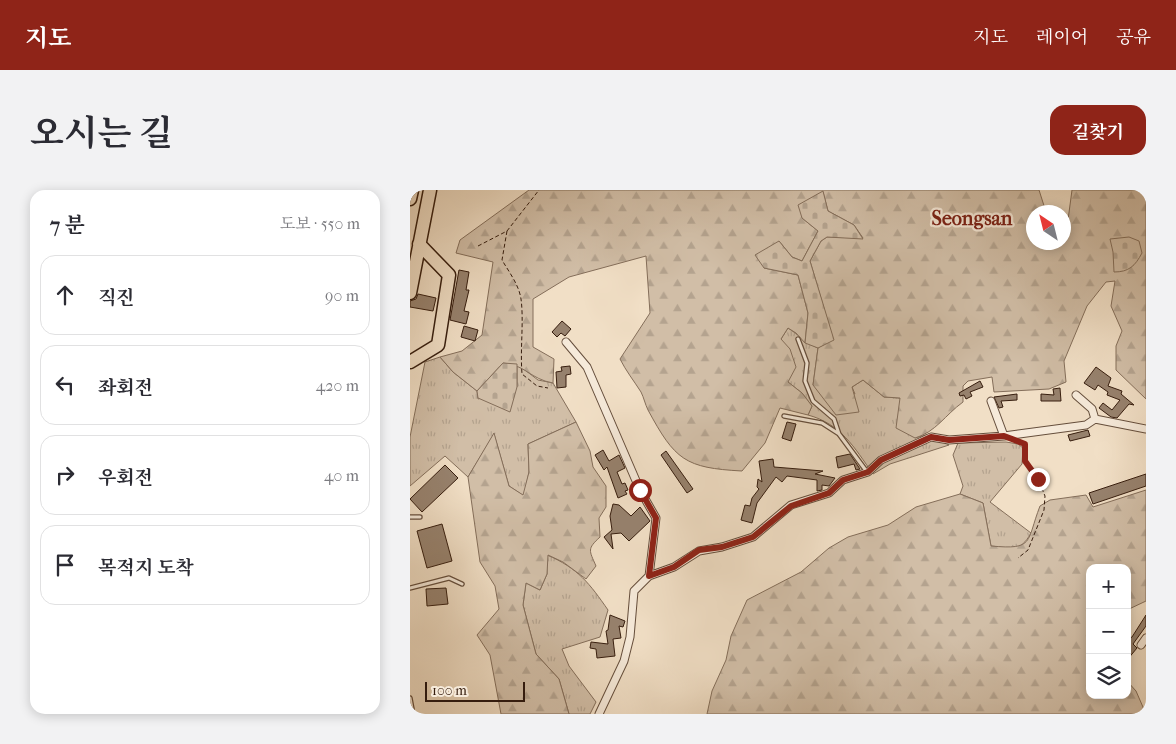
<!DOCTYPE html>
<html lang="ko">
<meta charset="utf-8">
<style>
:root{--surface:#fff;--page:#f2f2f3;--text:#2b2b33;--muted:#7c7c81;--line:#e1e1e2;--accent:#8f2418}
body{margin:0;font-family:"IM FELL French Canon","Noto Serif KR",serif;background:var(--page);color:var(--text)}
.controls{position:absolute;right:15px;bottom:15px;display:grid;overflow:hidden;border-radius:10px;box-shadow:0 2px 12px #0003}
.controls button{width:45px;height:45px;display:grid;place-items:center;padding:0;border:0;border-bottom:1px solid var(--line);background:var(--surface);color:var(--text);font:25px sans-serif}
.compass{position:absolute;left:616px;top:15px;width:45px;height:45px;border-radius:50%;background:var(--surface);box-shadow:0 2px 12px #0003;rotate:325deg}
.scale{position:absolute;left:15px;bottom:12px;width:100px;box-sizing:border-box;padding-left:5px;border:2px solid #361d0e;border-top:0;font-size:14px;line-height:18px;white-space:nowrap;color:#361d0e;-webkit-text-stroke:4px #f6eada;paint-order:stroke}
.stop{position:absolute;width:15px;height:15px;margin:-11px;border:4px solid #8f2418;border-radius:50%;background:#fff}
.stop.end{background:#8f2418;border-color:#fff;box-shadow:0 1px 5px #0008}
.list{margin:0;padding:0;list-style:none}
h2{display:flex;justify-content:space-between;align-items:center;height:65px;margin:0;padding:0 20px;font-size:21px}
h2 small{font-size:16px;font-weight:400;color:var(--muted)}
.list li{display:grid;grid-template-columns:32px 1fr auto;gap:15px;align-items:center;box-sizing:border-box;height:80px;margin:0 10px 10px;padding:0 10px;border:1px solid var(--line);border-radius:15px}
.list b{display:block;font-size:19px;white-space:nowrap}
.list em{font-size:16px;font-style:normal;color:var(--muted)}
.icon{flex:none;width:28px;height:28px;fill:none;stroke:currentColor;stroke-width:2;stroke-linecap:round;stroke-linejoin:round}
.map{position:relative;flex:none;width:736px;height:524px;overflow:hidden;border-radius:15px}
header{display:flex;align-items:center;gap:30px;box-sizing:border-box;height:70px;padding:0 25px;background:var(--accent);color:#fff}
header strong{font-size:24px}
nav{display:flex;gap:28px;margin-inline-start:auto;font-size:18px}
.intro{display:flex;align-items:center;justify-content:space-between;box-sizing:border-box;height:120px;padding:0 30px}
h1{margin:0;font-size:35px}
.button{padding:12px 22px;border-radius:15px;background:var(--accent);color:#fff;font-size:18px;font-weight:700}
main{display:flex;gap:30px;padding:0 30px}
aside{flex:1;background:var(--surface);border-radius:15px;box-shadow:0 2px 12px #0003}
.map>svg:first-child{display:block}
.grass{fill:url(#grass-tufts);stroke:#846e5a}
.forest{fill:url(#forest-firs);stroke:#846e5a}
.cemetery{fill:url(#cemetery-stones);stroke:#846e5a}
.building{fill:#97826e;stroke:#361d0e}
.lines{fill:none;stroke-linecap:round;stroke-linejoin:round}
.lane-casing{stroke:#654e3c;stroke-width:5.5}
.street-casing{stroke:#654e3c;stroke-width:9}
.highway-casing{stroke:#361d0e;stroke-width:15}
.path{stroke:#361d0e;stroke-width:1;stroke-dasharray:4 2.5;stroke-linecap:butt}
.lane{stroke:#f6eada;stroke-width:3}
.street{stroke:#f6eada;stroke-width:7}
.highway{stroke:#f1dfc6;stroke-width:12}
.route{stroke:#8f2418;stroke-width:6}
.labels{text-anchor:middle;stroke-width:4.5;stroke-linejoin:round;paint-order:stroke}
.district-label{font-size:20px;font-weight:bold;fill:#7a1f14;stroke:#f6eada}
</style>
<header>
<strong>지도</strong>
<nav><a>지도</a><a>레이어</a><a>공유</a></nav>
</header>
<div class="intro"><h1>오시는 길</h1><a class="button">길찾기</a></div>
<main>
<aside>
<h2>7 분<small>도보 · 550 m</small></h2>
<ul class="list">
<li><svg class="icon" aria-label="ahead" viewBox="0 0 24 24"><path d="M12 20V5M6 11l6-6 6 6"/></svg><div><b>직진</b></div><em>90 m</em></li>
<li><svg class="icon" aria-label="left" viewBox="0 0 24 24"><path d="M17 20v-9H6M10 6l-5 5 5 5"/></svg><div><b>좌회전</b></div><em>420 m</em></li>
<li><svg class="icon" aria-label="right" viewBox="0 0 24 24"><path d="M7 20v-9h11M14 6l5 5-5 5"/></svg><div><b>우회전</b></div><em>40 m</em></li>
<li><svg class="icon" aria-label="arrive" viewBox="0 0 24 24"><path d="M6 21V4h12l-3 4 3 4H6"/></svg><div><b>목적지 도착</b></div></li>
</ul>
</aside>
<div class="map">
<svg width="736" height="524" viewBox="0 0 736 524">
<defs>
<pattern id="grass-tufts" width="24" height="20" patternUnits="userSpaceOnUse" patternTransform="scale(1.25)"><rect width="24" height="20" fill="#d1bea7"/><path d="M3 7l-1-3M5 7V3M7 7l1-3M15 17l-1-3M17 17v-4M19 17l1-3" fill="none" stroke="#b4a38f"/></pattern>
<pattern id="forest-firs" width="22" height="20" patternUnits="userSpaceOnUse" patternTransform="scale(1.25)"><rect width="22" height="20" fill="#d1bea7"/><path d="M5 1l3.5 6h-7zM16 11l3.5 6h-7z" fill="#b4a38f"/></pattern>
<pattern id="cemetery-stones" width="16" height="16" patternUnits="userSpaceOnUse" patternTransform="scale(1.25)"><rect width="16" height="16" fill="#d1bea7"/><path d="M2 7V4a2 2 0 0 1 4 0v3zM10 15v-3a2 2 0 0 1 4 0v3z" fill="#b4a38f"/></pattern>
</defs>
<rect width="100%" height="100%" fill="#f1dfc6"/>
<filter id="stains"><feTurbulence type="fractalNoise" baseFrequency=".004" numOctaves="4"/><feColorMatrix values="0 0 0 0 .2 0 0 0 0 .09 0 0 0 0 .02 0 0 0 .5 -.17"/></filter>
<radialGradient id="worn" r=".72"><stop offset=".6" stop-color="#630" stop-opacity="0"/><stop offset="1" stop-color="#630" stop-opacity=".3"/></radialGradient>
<path class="grass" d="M378,138C389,145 395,153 408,158L403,195L445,204L442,197L453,190L474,207L490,208L505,248L519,244L539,255L480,274L463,284C444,257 431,234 398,225L402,216L392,203L378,192L371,149Z
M30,167L43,182L67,201L68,209L107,197V174L128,190L143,193L166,232L118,254L119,282L114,306L99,296L84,244L58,287L35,266L0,296V247L15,172Z
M596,252L608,254L613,258L612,274L580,312L621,343C610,363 601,358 581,356L573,313L550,304L553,296L543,265L548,253Z
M137,365C168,378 180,394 198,420L190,447L152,459L159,476L186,512L180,524H159L149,489L126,464L113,415L116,393L130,400L137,384Z"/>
<path class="forest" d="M119,0H629L636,22H624V52H654V30H658L662,0H736V209L706,180V156L712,141L701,116L705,91L696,92L677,116L654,171L656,192L639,199L584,202L582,187L558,191L553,196V212C535,225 526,242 505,248L486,238L490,208L474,207L453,190L442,197L449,222L426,225L403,195L408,158L423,149L400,71L411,51L417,47L453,48L444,35L418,21L413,2L392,28L408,41L392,71L382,67L369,51L354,78L388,85L398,123L395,153L386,143L378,138L371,149L380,159L386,177L378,192L392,203L402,216L398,225L370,218L355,253L332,281C275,278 265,270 238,220C235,214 234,208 231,202C224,191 216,181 210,169L240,123L236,66L159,87L123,109V157L144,169L143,193C120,189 116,175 93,173L67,201L43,182L30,167L52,161L72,145L83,72L46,63L50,50Z
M166,232L180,261L183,277L196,296V317L189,328L190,347C177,359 179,360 186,376L176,389L153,372L138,365L137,384L130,400L116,393L113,415L126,464L149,489L159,524H91L80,465L67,445L89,419L85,396L70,372L58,287L84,243L99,296L113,305L119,282L118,254Z
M736,300V411L717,420V378H680V505H717V491L726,501L736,524H297L302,501L316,470L321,446L337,410L391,382L419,358L438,347L478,335L506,317L550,304L573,313L581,356C625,360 616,352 630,316L640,310L676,305L683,317Z"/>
<path class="cemetery" d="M413,1L418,21L444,35L453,49L417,47L411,51L400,71L424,150L408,158L395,153L398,123L388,85L354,78L345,65L369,51L382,67L392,71L408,41L392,28L388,15Z
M719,47L729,51L732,63C725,76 719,82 704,82L703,62L700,49Z
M93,173L107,174V197L100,222L68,208L67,201Z"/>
<path class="building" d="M49,80L59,82L56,100H59L54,121L59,122L56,134L40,130Z
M8,104L26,108L23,121L0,117V111L6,109Z
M152,131L161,139L155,146L151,143L147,147L142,142Z
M54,136L68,140L65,151L51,147Z
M160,176L161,184L156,185V197L147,198L146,182L152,181L151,177Z
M686,177L701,188L698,196L712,201L711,204L724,215L719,214L707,228L701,227L689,218L693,213L702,220L710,210L697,205L698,202L688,195L685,200L674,193Z
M570,191L573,197L560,202L562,206L556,209L554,205L550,206L549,203Z
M650,198L651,211H631V204L644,205L643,199Z
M607,204V210L591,211L593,217L589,218L584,207Z
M377,232L386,234L381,251L372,248Z
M678,240L680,246L660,251L658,245Z
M193,260L199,271L209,265L215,278L207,282L212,294L215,293L218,300L215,301L217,304L208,308L197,277L194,280L185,265Z
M256,261L283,299L277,303L251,265Z
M440,264L450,279L446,280L444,274L428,278L426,267Z
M363,269L364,277L413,281L405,284L425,288L419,296L412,295V300L407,301V290L377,286L372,292L366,287L347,313L342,333L331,330L335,315L340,316L342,308L349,299L347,297L348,289L352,292L349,271Z
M35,275L48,288L12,322L0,309Z
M736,284V296L683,314L679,303Z
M203,314L209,315L221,326L230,317L240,331L219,351L211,343L201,344L203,359L194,347L202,340L200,326Z
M32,334L42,371L17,378L7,341Z
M36,398L38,414L17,416L16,399Z
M200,425L215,431L213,437L209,436L211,448L203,449L205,466L187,468L186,459L180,458L181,452L198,454L196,441L198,440Z
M736,425V436L723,454L727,458L717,470V450L722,447Z"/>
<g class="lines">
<defs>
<path id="lane" d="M388,149L397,173L395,191L403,211L424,229L429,244
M374,226L412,233L429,244L457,282
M0,327H10
M0,398L39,388L52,394
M0,508L3,524"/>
<path id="street" d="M156,152L177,177L230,300L246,328L239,386L224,401L220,447L214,471L189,524
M666,205L682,219L685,229
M581,211L594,246
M239,386L264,377L289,361L312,357L343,347L381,315L419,303L433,290L458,282L471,270L521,247L539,250L594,246L676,235L685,229L736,239
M731,455L736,448"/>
<path id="highway" d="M0,9L2,0
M0,103L20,0
M0,172L28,155L39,85L9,54"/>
</defs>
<use href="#lane" class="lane-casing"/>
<use href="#street" class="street-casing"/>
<use href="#highway" class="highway-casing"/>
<path class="path" d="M97,41L92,70C99,82 109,95 111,109C114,131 110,159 112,184L127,196L138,198
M68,56L97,41L129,0
M606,251L615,254V271L628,289L635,306L634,320L618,360L608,368"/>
<use href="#lane" class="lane"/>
<use href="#street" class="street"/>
<use href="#highway" class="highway"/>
</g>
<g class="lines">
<path class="route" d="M230,300L246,328L239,386L264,377L289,360L312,357L343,347L381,316L419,303L433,290L458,282L471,270L521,247L539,250L594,246L615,254V271L628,289"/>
</g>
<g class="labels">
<g class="district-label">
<text x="562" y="35">Seongsan</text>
</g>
</g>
<rect width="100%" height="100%" filter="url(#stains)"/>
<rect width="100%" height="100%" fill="url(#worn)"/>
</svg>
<div class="controls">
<button>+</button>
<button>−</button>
<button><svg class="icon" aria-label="layers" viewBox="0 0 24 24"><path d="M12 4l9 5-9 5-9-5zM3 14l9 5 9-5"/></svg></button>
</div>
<svg class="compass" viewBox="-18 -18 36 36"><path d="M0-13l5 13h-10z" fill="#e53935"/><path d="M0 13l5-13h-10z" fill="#7c7c81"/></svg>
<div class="scale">100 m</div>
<div class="stop" style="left:230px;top:300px"></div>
<div class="stop end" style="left:628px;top:289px"></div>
</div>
</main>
